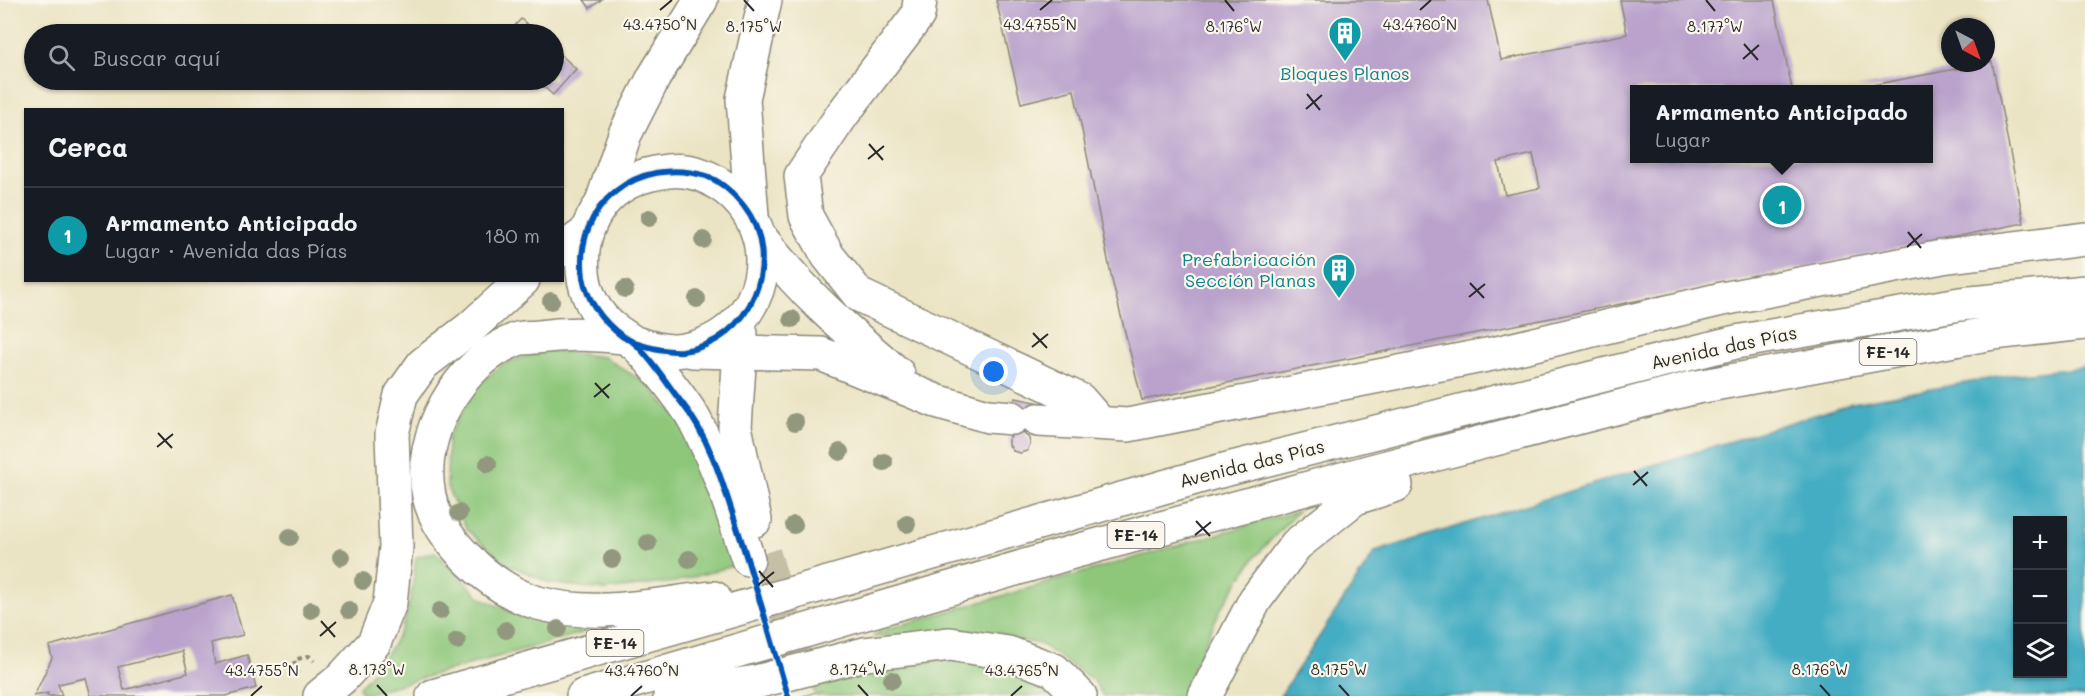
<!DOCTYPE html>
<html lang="es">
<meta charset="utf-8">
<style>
:root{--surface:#171b24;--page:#20242c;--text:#f1f3f6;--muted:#9ea1a6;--line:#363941;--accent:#c8321e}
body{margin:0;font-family:Mali,sans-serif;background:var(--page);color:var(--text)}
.controls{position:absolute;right:18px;bottom:18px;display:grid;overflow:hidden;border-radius:0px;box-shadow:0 2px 4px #0004}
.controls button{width:54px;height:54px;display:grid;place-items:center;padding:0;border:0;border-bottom:2px solid var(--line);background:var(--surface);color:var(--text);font:30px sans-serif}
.compass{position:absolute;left:1941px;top:18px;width:54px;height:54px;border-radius:50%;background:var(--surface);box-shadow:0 2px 4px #0004;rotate:139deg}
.you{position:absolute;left:994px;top:372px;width:21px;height:21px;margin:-15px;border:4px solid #fff;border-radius:50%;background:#1a73e8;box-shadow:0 0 0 9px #1a73e833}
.badge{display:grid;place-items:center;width:39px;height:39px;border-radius:50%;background:var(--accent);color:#fff;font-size:20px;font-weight:700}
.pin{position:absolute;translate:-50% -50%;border:3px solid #fff;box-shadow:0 2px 6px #0006}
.popup{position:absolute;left:1630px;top:85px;width:303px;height:78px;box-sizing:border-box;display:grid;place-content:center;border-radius:0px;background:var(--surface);filter:drop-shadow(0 2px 4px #0005);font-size:20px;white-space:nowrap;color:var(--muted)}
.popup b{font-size:22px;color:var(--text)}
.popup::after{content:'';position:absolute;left:50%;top:100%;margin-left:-12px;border:12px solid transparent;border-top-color:var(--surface)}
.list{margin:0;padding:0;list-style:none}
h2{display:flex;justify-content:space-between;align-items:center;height:78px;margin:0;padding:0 24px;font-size:26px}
h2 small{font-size:20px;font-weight:400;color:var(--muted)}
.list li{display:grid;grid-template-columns:39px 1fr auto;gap:18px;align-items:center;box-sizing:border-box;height:96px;padding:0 24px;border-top:2px solid var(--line)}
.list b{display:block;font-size:22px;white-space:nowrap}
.list p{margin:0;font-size:20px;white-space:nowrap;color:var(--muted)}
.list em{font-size:20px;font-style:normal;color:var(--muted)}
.icon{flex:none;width:33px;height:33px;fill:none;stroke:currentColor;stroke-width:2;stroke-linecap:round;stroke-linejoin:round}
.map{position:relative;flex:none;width:2085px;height:696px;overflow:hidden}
.search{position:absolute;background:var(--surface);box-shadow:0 2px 4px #0004;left:24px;top:24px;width:540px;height:66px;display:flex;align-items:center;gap:15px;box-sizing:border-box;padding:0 21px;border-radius:33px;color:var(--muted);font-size:22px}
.panel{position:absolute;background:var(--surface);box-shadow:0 2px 4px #0004;left:24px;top:108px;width:540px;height:174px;border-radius:0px}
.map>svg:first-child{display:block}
.green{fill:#8ec77a;stroke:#5c7952;stroke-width:1.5}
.water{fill:#44adc3;stroke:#386c77;stroke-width:1.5;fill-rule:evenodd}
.building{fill:#baa2cc;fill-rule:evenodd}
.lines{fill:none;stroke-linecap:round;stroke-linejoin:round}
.minor-tunnel{stroke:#c5bfa5;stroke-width:33;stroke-dasharray:33 16;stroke-linecap:butt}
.minor-casing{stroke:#8b8878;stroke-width:36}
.highway-casing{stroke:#8b8878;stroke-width:36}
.path{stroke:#8b8878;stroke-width:4;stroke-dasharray:4.5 4.5;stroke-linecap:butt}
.minor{stroke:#fff;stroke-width:33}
.highway{stroke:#fff;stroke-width:33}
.cycleway-casing{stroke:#fbf7ec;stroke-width:10}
.cycleway{stroke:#0057b8;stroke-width:6}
.tree{fill:#92987d}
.ticks{fill:none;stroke:#2b2b2b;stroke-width:2}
.labels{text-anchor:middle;stroke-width:4.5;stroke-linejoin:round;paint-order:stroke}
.shield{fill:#fbf7ec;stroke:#696865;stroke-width:1.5}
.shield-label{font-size:16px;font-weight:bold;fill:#2b2b2b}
.culture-label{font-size:18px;fill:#0d838f;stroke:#fbf7ec}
.street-label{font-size:18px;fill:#2b2b2b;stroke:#fbf7ec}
.ticks-label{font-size:15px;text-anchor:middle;fill:#2b2b2b;stroke:#fbf7ec;stroke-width:4.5;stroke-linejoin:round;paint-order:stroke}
</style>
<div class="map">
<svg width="2085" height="696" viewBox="0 0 2085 696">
<rect width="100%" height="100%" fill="#fbf7ec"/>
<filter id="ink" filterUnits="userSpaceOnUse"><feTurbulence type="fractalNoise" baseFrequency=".0167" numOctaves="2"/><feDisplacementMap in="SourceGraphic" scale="12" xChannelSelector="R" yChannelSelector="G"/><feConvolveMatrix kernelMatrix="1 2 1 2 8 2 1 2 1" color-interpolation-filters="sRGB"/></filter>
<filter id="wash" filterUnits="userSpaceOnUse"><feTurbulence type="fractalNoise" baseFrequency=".008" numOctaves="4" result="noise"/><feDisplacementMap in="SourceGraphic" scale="24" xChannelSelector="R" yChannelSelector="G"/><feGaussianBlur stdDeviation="1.35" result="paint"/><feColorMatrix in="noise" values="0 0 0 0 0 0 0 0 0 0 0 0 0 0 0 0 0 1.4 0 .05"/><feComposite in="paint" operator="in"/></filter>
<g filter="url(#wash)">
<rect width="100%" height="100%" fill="#ebe4c4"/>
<path class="green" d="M549,350L604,357L647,384L684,425L736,565L675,582L604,590L550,583L505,563L467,530L447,487L448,437L474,389L504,363Z
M1298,511L1255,557L1221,608L1181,696H1103L1094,681L1040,644L973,631L874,637L880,631Z
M435,552L481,598L511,612L592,626L585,632L362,695L359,687C401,642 411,619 416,557Z
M951,658C986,664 1030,667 1054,696H816L810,679Z"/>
<path class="water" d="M2085,367V696H1280L1375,552L1852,403L2010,375ZM2018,520H2062V674H2018Z"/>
<g id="blocks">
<path class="building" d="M584,0H601L590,8Z
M996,0H1488L1501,60L1627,34L1620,0H1774L1792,89H1635V158H1929V89L1857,88L1992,62L2024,223L1142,400L1112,280L1074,90L1021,103ZM1533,154L1540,188L1505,195L1498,162Z
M521,19L538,34H507Z
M554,48L576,69L553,95L536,80H554Z
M1015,398L1041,403L1035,434L1022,432L1029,438L1030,444L1027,451L1020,453L1013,451L1009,445V438L1014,433L1011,430Z
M232,595L243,635L211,643L215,664L247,655L256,688L226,696H91L86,678L58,684L62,696H47L48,693L34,696L52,658L49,646ZM182,651L188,673L124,690L118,667Z"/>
</g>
</g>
<g filter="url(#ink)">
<use href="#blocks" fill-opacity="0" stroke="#8b8878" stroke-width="1.5"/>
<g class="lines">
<path class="minor-tunnel" d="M764,553L807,696"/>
<defs>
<path id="minor" d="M920,0L918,15L842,115L801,176L806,216L828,256L859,295L1080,400L1100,423
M601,205L625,134L654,77L701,0
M752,216L743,99L765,0
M760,237C800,291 847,331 898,374
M741,334L735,427L755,520
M635,343C651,348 667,353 684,350C768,336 791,230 719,184C704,174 686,169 668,171C642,174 617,184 601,205C575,239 576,292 606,322C614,331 626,336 635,344C647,354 686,404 694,419C718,463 732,511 748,559
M692,351L821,354L936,401L988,416L1012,418
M1038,420L1128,425L1497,353L1722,299L1942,257L2085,239"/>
<path id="highway" d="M562,250L586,233
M623,337C591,334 569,333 537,337C530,338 521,337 515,340C459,362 416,436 429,496C439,541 494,591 538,603C596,619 655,604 714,598
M320,696L342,678L374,643L390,603L396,547L392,434L401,395L423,364L470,328L523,280
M433,696L1216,472L1736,342L1960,304L2085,292
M583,696L1073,552L1379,469L1692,388L1993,333L2085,323
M670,696L756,682L865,654L950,644L1008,653L1054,670L1080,696
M1205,696L1255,600L1296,545L1355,498L1396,485"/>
</defs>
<use href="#minor" class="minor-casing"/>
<use href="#highway" class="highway-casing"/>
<path class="path" d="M297,674L294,660L309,656L314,661"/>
<use href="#minor" class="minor"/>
<use href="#highway" class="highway"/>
<defs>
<path id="cycleway" d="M635,343C650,348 665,352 682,351C751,343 786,259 743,205C734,194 720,181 706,176C638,155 573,205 583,277C587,301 603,322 622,336C626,339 631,340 634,343C651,357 668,386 682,403C709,437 722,481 735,521C754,579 771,638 788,696"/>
</defs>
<use href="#cycleway" class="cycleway-casing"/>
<use href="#cycleway" class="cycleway"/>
</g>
<g class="tree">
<circle cx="649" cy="218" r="9"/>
<circle cx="703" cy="240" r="9"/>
<circle cx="625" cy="289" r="9"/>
<circle cx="697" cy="299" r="9"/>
<circle cx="551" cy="301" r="9"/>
<circle cx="792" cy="319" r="9"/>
<circle cx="795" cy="422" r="9"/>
<circle cx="840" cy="452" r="9"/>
<circle cx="884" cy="462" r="9"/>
<circle cx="488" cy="464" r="9"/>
<circle cx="459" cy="513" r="9"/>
<circle cx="907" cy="524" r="9"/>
<circle cx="794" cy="525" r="9"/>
<circle cx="290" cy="537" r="9"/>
<circle cx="648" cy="543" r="9"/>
<circle cx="341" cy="557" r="9"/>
<circle cx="612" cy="559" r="9"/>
<circle cx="689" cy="559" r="9"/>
<circle cx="363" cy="581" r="9"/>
<circle cx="311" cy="610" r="9"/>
<circle cx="349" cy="610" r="9"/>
<circle cx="440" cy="611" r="9"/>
<circle cx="558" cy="629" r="9"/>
<circle cx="506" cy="630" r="9"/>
<circle cx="457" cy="641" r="9"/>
<circle cx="892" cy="680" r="9"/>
</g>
</g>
<path class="ticks" d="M744,0L754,11M1225,0L1234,11M1706,0L1715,11M660,10L672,0M1040,10L1052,0M1420,10L1431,0M1744,44L1758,60M1743,59L1759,45M1307,94L1320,110M1306,109L1322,95M869,144L883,160M868,159L884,146M1908,232L1921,248M1907,247L1922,234M1470,283L1484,298M1469,297L1485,284M1033,333L1047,348M1032,347L1048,334M595,383L609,398M594,397L610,384M158,433L172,448M157,447L173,434M1634,471L1647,486M1633,485L1648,472M1196,521L1210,536M1195,535L1211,522M759,571L773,587M758,585L774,572M321,621L335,637M320,636L336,622M377,685L387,696M858,685L868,696M1339,685L1349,696M1820,685L1830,696M251,696L262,686M631,696L642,686M1011,696L1022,686"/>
<defs>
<symbol id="building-pin" viewBox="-11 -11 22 30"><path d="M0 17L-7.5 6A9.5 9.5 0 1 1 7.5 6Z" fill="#0f9aa8" stroke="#fbf7ec"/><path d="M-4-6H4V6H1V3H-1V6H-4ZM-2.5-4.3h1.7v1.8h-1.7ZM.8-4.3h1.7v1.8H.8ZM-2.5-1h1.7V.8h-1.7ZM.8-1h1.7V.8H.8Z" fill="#fff"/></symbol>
</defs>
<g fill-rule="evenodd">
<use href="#building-pin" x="1326" y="14" width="38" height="52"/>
<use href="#building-pin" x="1320" y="251" width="38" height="52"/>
</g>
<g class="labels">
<g class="shield">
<rect x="1859.5" y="339" width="57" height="26" rx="4.5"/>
<rect x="1107.5" y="522" width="57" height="26" rx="4.5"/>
<rect x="586.5" y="630" width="57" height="26" rx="4.5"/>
</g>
<g class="shield-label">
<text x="1888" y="358">FE-14</text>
<text x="1136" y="541">FE-14</text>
<text x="615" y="649">FE-14</text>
</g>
<g class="culture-label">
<text x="1345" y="80">Bloques Planos</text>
<text x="1316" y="266" text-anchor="end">Prefabricación<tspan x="1316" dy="21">Sección Planas</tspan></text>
</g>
<g class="street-label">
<text transform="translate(1724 348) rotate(-12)" y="6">Avenida das Pías</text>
<text transform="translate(1252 464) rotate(-14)" y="6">Avenida das Pías</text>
</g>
</g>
<g class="ticks-label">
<text x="660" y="30">43.4750°N</text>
<text x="1040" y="30">43.4755°N</text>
<text x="1420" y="30">43.4760°N</text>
<text x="754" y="32">8.175°W</text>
<text x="1234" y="32">8.176°W</text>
<text x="1715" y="32">8.177°W</text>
<text x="377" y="675">8.173°W</text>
<text x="858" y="675">8.174°W</text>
<text x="1339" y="675">8.175°W</text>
<text x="1820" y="675">8.176°W</text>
<text x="262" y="676">43.4755°N</text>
<text x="642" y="676">43.4760°N</text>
<text x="1022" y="676">43.4765°N</text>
</g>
</svg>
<div class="controls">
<button>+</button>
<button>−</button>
<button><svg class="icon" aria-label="layers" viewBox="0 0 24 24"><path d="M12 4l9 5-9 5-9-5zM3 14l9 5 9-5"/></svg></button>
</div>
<svg class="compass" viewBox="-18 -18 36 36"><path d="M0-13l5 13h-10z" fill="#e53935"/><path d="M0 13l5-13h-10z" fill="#9ea1a6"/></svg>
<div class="you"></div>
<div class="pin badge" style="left:1782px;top:205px;background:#0f9aa8">1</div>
<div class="popup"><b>Armamento Anticipado</b>Lugar</div>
<div class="search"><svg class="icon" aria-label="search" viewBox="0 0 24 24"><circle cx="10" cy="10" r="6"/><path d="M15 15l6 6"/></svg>Buscar aquí</div>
<section class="panel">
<h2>Cerca<small></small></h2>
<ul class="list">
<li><span class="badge" style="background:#0f9aa8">1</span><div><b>Armamento Anticipado</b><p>Lugar · Avenida das Pías</p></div><em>180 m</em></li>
</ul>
</section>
</div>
